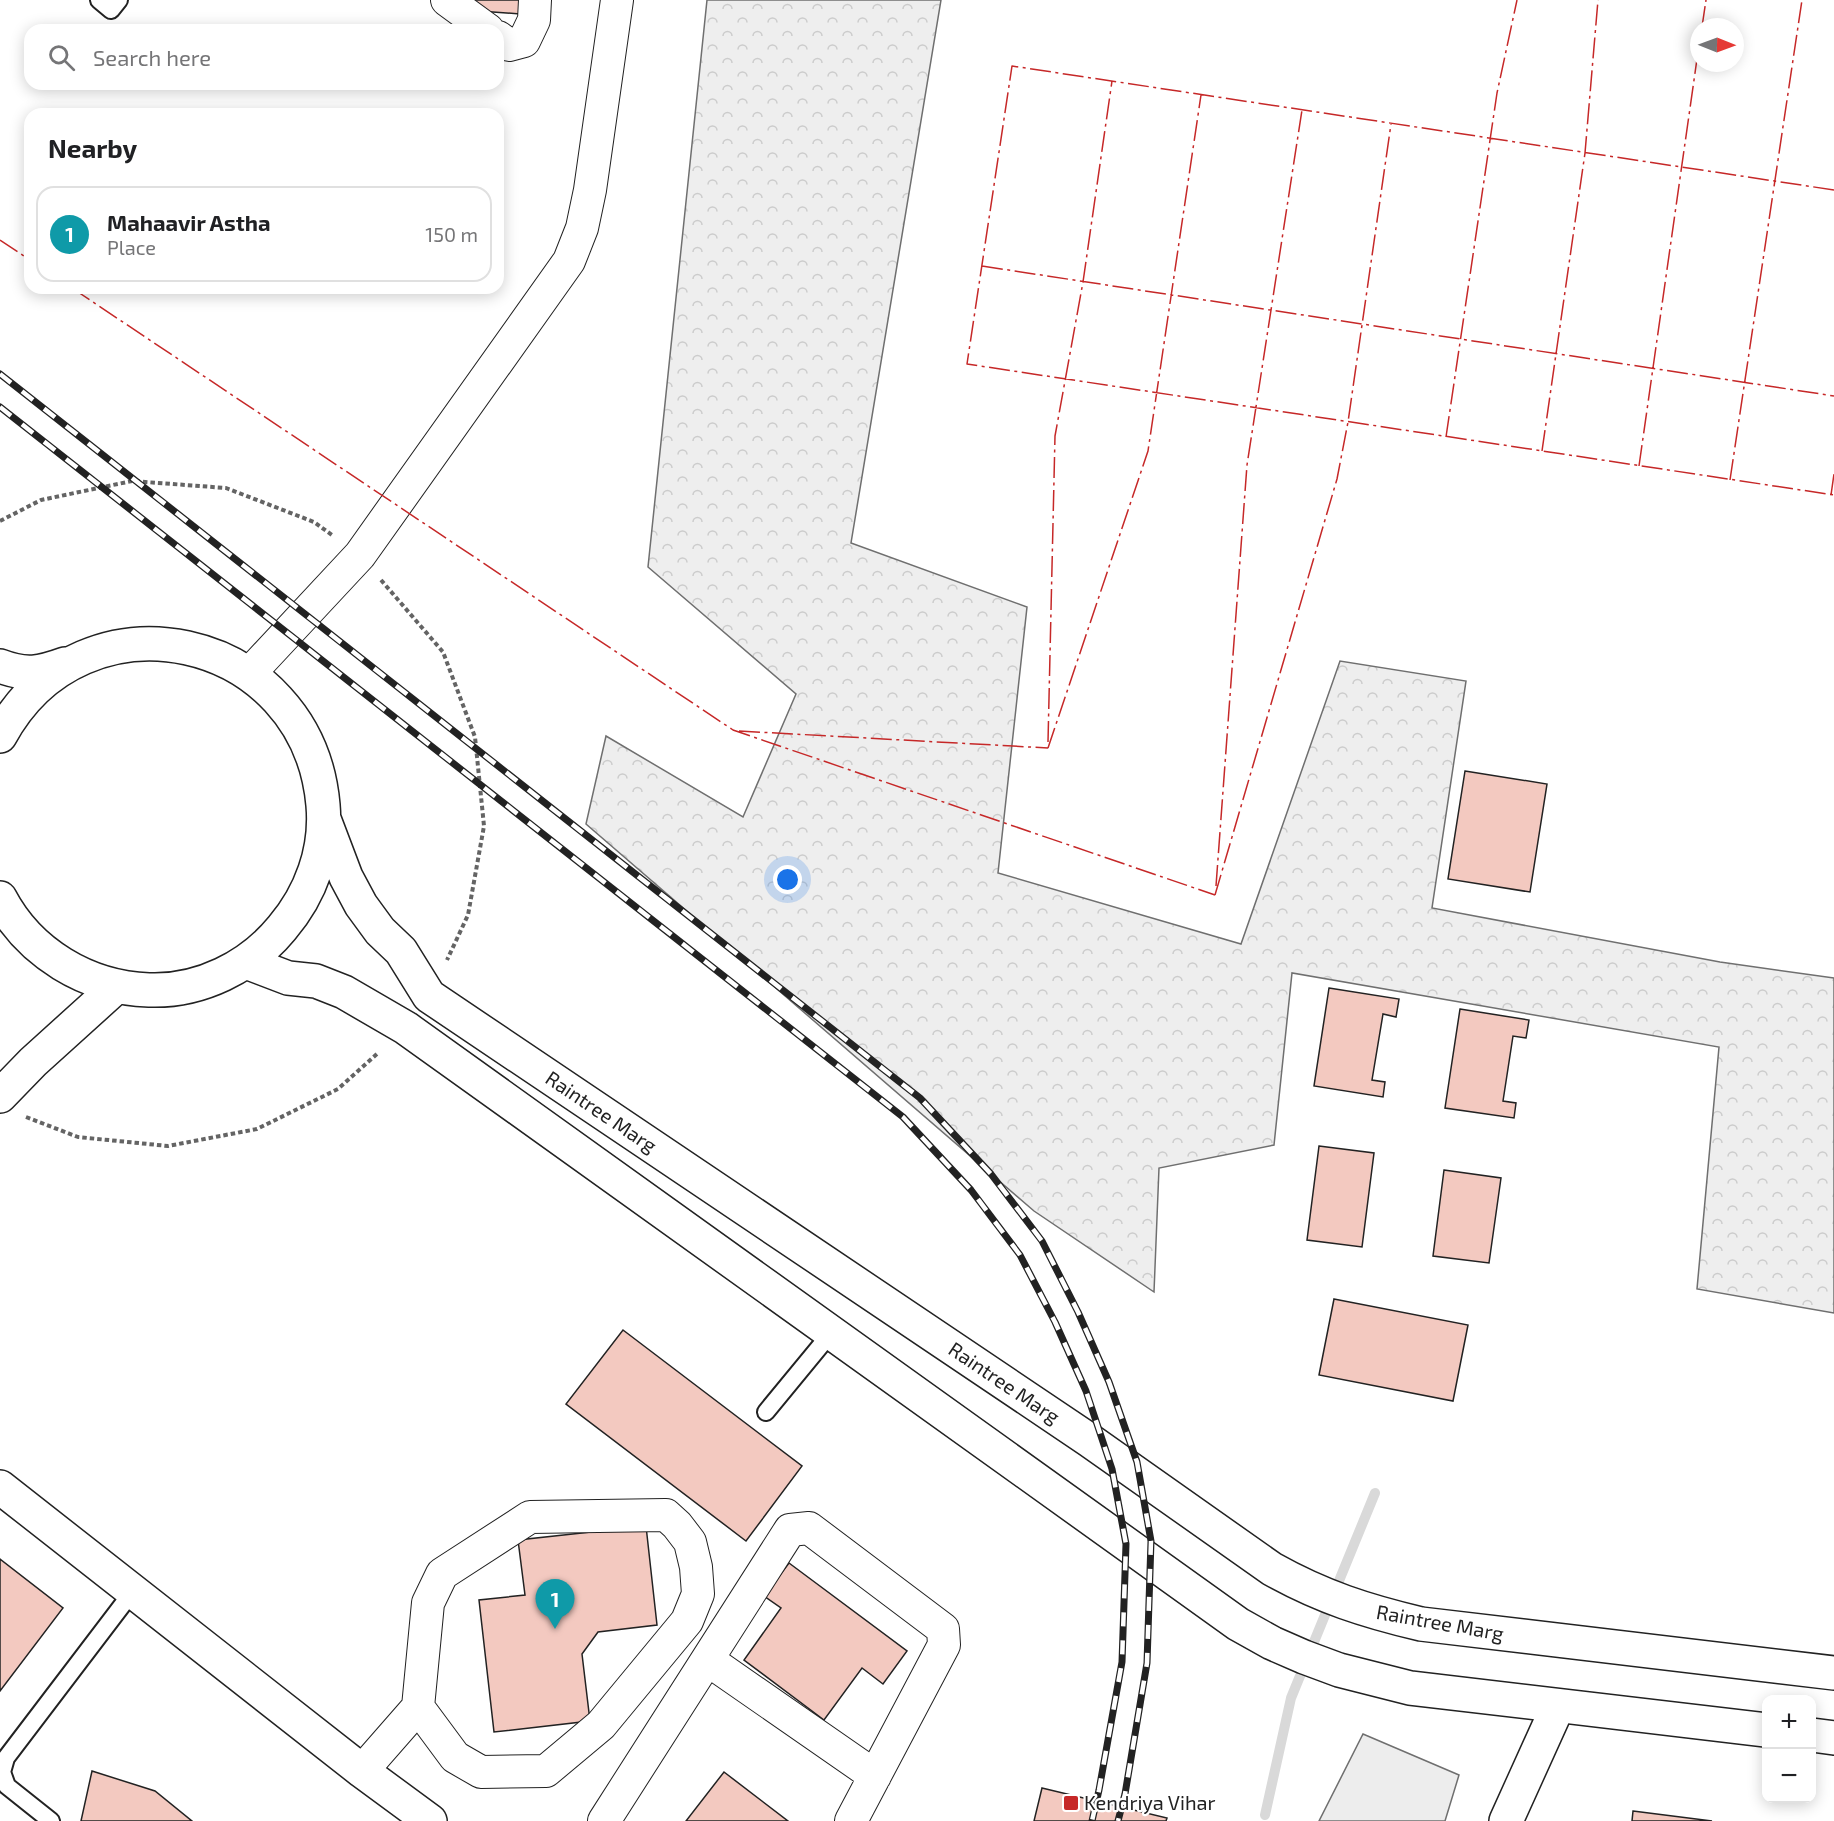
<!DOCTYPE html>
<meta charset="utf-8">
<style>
:root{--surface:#fff;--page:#f2f2f2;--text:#202124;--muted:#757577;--line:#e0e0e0;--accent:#7c3aed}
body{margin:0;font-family:"Exo 2",sans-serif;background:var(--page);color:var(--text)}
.controls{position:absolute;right:18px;bottom:18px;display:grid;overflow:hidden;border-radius:12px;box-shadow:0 3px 15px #0003}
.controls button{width:54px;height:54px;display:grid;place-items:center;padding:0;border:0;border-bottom:2px solid var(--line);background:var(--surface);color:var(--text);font:30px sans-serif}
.compass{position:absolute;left:1690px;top:18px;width:54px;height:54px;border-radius:50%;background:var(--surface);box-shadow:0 3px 15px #0003;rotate:91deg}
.you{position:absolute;left:788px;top:880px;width:21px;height:21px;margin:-15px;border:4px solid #fff;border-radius:50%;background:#1a73e8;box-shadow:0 0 0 9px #1a73e833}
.badge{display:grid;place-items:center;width:39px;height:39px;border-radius:50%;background:var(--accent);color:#fff;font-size:20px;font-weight:700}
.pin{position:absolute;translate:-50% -50px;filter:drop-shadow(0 2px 3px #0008)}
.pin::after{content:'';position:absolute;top:32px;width:21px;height:18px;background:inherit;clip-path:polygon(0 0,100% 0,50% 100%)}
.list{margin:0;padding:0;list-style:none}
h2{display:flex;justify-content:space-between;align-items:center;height:78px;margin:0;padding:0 24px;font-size:26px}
h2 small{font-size:20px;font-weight:400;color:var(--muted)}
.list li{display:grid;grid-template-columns:39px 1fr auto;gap:18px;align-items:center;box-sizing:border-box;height:96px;margin:0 12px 12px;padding:0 12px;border:2px solid var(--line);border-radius:18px}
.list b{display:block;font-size:22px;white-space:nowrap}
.list p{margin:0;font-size:20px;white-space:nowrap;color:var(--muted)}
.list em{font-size:20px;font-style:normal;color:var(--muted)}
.icon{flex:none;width:33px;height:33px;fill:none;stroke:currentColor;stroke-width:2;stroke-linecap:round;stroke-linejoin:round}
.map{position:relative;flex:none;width:1834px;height:1821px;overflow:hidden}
.search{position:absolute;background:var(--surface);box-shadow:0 3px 15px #0003;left:24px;top:24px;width:480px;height:66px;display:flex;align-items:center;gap:15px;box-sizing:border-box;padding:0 21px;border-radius:18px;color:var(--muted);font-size:22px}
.panel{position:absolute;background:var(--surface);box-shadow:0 3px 15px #0003;left:24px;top:108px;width:480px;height:186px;border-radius:18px}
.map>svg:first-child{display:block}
.forest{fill:url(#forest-crowns);stroke:#6f6f6f;stroke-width:1.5}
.parking{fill:#ededed;stroke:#6f6f6f;stroke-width:1.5}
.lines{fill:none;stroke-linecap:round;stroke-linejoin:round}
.stream{stroke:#d9d9d9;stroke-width:10}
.building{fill:#f3c9c0;stroke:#222;stroke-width:1.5}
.lane-casing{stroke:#222;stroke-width:20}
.street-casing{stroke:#222;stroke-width:34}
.secondary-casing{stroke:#222;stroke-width:36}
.primary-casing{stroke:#222;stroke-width:36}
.path{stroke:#646464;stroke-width:4;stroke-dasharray:4.5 3;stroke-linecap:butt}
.lane{stroke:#fff;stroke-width:16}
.street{stroke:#fff;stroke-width:32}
.secondary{stroke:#fff;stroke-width:33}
.primary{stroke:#fff;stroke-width:33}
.rail-casing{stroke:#222;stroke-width:7}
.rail{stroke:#fff;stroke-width:4.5;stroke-dasharray:14;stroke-linecap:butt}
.power{stroke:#c62828;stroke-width:1.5;stroke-dasharray:21 4.5 3 4.5;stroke-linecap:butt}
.poi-dot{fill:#c62828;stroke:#fff;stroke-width:2}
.labels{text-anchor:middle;stroke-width:4.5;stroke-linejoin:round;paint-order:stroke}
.street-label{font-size:20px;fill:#222;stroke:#fff}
.poi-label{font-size:20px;fill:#222;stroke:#fff;text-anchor:start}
</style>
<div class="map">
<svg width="1834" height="1821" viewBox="0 0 1834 1821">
<defs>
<pattern id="forest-crowns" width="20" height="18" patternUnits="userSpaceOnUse" patternTransform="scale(1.5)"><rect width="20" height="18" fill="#eee"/><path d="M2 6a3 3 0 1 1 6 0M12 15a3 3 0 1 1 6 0" fill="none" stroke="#ccc"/></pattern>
</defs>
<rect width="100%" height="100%" fill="#fff"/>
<path class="forest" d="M707,0H941L851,543L1027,607L998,873L1241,944L1340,661L1466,681L1432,908L1720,962L1834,978V1313L1697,1289L1719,1047L1292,973L1274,1145L1159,1168L1154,1292L1034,1211L586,824L606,736L743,817L796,694L648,567Z"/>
<path class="parking" d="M1363,1734L1459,1775L1445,1821H1319Z"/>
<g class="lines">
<path class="stream" d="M1265,1815L1291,1698L1375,1493"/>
</g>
<path class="building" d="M462,0H522L520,14L479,11Z
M1465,771L1547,784L1530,892L1448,879Z
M1329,988L1399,999L1396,1017L1383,1014L1372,1080L1385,1082L1383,1097L1314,1086Z
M1460,1009L1529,1020L1526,1038L1513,1036L1503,1101L1516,1103L1514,1118L1445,1108Z
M1319,1146L1374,1153L1362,1247L1307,1240Z
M1444,1170L1501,1178L1489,1263L1433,1256Z
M1334,1299L1468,1325L1453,1401L1319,1375Z
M623,1330L802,1466L746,1541L566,1404Z
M646,1526L657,1625L598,1632L582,1654L590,1721L494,1732L479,1600L525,1595L518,1540Z
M0,1559L63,1608L0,1691Z
M789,1563L907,1651L883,1684L862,1668L824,1720L744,1660L781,1608L764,1596Z
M92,1771L155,1791L192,1821H81Z
M724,1772L788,1821H686Z
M1042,1788L1167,1818L1166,1821H1034Z
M1633,1811L1712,1821H1632Z"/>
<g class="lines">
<defs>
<path id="lane" d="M99,0L111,10L119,0
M766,1412L831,1333
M51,1821L7,1786L2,1772L6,1758L133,1591"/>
<path id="street" d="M447,0L488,30
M498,37L509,45L524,41L534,20L535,0
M249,674L360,555L569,261L582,228L590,190L617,0
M708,1660L875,1776
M362,1771L418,1707L428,1603L442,1574L530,1517L666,1515L677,1525L690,1542L696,1567L698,1594L687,1621L601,1725L546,1771L481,1772L455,1757L418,1707
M604,1821L790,1530L809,1528L943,1629L944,1645L851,1821"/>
<path id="secondary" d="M0,1487L362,1771L430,1821
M1506,1821L1558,1706"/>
<path id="primary" d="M0,666C26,676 40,673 65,664
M0,736C83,582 308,632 323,805C327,850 311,894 282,928C250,967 200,992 149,990C87,988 29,953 0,898
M324,819L346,877L361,905L380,931L401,951L429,996L1089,1440L1272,1569C1322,1597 1366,1611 1421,1624L1834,1673
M246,962L288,978L316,981L344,992L406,1028L1238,1624L1272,1643L1304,1657L1339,1670L1410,1688L1766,1730
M0,1096L33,1062L117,986
M1812,1735L1834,1738"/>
</defs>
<use href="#lane" class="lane-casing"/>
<use href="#street" class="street-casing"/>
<use href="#secondary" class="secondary-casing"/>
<use href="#primary" class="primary-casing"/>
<path class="path" d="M0,521L41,500L132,481L226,488L314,522L332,535
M381,580L443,652L475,737L484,826L468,915L447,960
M26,1117L78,1137L168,1146L257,1129L338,1089L379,1052"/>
<use href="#lane" class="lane"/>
<use href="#street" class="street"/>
<use href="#secondary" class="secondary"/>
<use href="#primary" class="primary"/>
<defs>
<path id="rail" d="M0,374L920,1098L991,1174L1042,1241L1078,1312L1109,1382L1137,1462L1151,1541L1147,1663L1125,1794L1118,1821
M0,407L903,1117L971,1190L1020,1255L1055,1322L1086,1391L1112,1469L1126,1544L1122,1662L1099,1790L1092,1821"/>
</defs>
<use href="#rail" class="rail-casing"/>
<use href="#rail" class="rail"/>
<path class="power" d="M1702,27L1706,0
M1834,190L1012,66L967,364L1834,495
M0,240L30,260
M982,266L1834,396
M72,288L733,730L1215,895
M1446,437L1497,93L1517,0
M1542,451L1585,153L1598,0
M1639,466L1699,45
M1730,480L1802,0
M1831,495L1834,474
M739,731L1048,748
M1048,742L1055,436L1083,282L1112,81
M1048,748L1148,451L1201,95
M1216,886L1247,465L1302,110
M1215,895L1337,479L1348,422L1391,124"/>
</g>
<rect class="poi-dot" x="1063" y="1795" width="16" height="16" rx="3"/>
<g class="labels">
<g class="street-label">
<text transform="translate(601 1112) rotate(34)" y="7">Raintree Marg</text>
<text transform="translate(1004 1383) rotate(34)" y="7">Raintree Marg</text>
<text transform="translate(1440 1623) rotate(10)" y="7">Raintree Marg</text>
</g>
<g class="poi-label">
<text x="1084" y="1810">Kendriya Vihar</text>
</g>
</g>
</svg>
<div class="controls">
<button>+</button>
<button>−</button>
</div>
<svg class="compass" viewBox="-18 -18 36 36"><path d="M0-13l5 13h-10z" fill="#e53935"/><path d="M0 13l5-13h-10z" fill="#757577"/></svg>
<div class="you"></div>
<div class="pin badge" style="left:555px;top:1629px;background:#0f9aa8">1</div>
<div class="search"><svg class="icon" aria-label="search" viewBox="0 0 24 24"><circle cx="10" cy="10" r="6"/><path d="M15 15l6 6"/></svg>Search here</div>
<section class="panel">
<h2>Nearby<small></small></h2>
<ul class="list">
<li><span class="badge" style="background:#0f9aa8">1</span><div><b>Mahaavir Astha</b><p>Place</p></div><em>150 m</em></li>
</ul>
</section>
</div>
